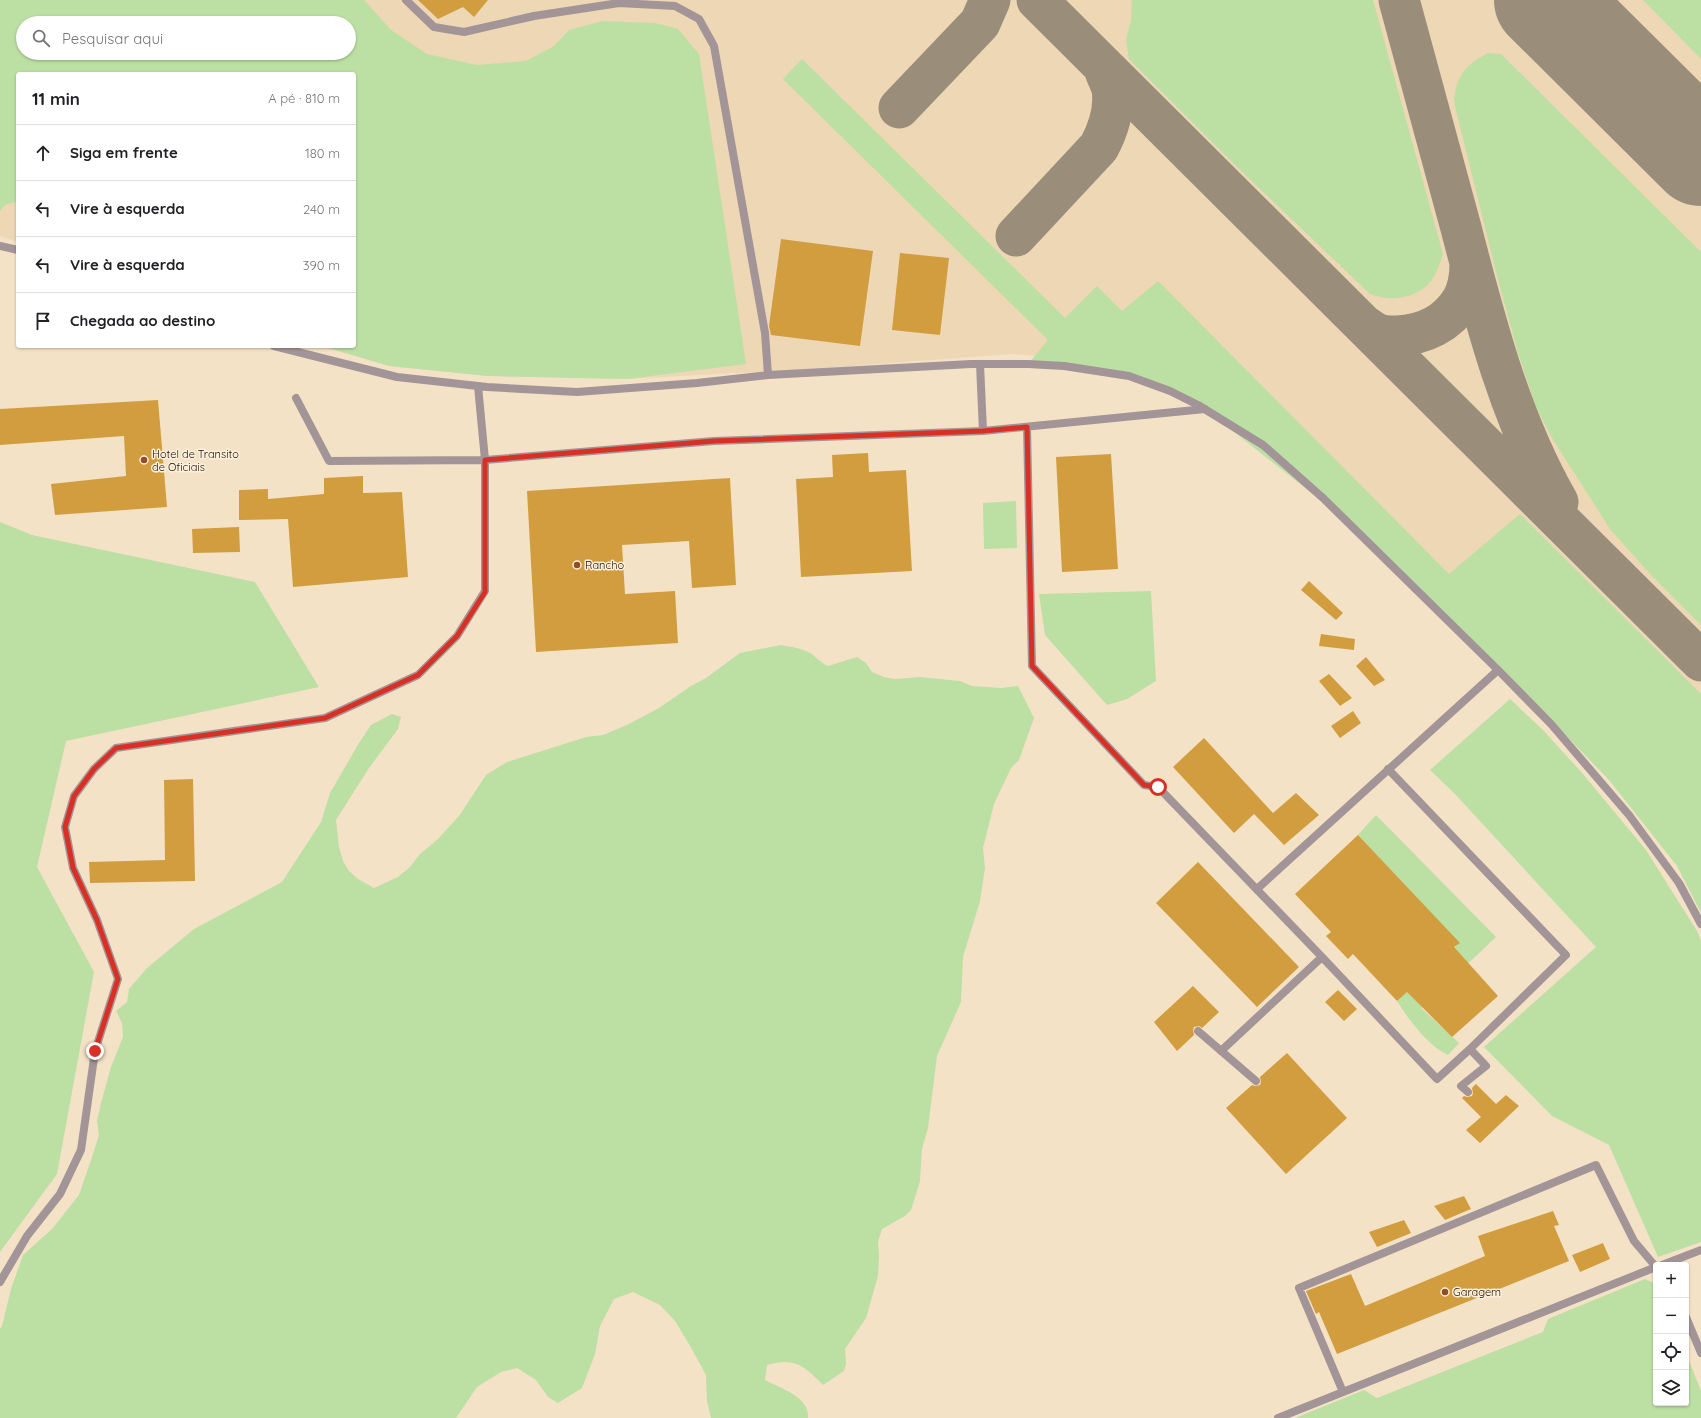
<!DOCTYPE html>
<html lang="pt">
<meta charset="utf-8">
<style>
:root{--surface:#fff;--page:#f6f6f6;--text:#202124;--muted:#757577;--line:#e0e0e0}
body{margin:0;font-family:Quicksand,sans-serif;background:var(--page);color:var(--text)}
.controls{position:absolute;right:12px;bottom:12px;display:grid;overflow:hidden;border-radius:4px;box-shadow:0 1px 3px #0004}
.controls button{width:36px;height:36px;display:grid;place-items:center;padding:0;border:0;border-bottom:1px solid var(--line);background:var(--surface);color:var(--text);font:20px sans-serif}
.stop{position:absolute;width:12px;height:12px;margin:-9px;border:3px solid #d93025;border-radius:50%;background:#fff}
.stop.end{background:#d93025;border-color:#fff;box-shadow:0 1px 4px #0008}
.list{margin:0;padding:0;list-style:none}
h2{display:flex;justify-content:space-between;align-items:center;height:52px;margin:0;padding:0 16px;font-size:17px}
h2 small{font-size:13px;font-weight:400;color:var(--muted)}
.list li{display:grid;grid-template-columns:26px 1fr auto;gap:12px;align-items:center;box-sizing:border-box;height:56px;padding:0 16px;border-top:1px solid var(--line)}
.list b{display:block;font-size:15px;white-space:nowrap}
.list em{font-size:13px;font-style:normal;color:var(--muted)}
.icon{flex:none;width:22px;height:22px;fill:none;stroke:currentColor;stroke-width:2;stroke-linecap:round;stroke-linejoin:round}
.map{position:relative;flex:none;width:1701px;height:1418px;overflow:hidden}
.search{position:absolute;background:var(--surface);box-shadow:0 1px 3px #0004;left:16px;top:16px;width:340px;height:44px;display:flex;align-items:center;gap:10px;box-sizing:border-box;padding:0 14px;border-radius:22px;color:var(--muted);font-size:15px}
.panel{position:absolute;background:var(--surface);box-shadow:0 1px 3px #0004;left:16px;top:72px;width:340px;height:276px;border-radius:4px}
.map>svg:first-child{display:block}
.built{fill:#edd7b5;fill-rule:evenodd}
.green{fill:#bcdfa4;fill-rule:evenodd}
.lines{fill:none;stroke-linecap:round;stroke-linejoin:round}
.taxiway{stroke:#9a8e7a;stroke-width:41}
.runway{stroke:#9a8e7a;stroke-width:102}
.building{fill:#d29d3f}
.lane{stroke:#a39497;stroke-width:8}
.route{stroke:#d93025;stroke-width:5}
.poi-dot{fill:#934d26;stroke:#fef0da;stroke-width:1.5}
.labels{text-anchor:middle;stroke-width:3;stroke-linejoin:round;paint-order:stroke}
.poi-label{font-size:11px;fill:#171108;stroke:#fef0da;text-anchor:start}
</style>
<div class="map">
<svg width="1701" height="1418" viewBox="0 0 1701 1418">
<rect width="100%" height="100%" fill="#f4e2c7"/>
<path class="built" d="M0,0H1701V855L1242,421L1116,362L1012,354L810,369L627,379L488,376L389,366L319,346H354V74H18V242L0,236ZM23,23H349V53H23Z"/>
<path class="green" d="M0,0H364L391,30L427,54L477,65L526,61L554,46L569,30L603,21L655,23L678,29L699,54L746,364L627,379L488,376L389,366L323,346H354V74H18V201L5,205L0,211ZM23,23H349V53H23Z
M1132,0H1373L1443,254C1440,262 1437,272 1432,280C1417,299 1391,302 1370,294L1237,167L1129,59L1126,39L1131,21Z
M1643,0H1701V59L1647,4Z
M1488,53L1501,54L1701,252V625L1651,575L1610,529L1552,438L1536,407L1518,353L1496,272L1454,102C1456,76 1465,65 1488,53Z
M802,59L1065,318L1097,286L1122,311L1158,281L1449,574L1520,514L1701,694V913L1677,866L1609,780L1499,666L1338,514L1205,409L1129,376L1028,364L1048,340L783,79Z
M1016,501L1017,548L984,549L983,503Z
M0,522L32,535L255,582L319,687L66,741L37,867L94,972L57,1174L0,1252Z
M1151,591L1156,681L1127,699L1107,705L1045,635L1039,594Z
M781,645C791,647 801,648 810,653C816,657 821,663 828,666L857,657L866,663L872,672L884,677L895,679L920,677L960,681L972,686L1001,688L1018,686L1034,718L1019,760L1011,768L994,804L983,848L985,868L980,901L963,957L961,1002L937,1056L928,1128L922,1149L920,1181L911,1210L905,1216L882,1229L878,1242L879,1256L878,1276L866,1318L845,1349L846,1364L844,1371L823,1385C804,1366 795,1357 767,1365L765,1380C780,1388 810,1397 808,1418H711L707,1401L706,1375L689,1344L675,1321L660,1305L633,1292L614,1299L600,1326L595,1354L582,1388L558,1403L548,1397L536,1380L517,1368L501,1372L477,1387L456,1418H0V1329L2,1326L11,1289L23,1255L52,1229L79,1195L92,1157L99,1135L97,1121L101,1103L111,1067L123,1037L122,1023L116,1011L127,1002L129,989L147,968L194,929L282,882L321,822L330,793L359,743L371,725L392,714L401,717L398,729L369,768L336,820L339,847L343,861L349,871L358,879L374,888L398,877L410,867L420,854L437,840L459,816L486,775L507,762L586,737L603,735L627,725L659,708L691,686L706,678L740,653Z
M1510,699L1543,730L1583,774L1646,850L1697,931L1701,941V1242L1658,1257L1609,1145L1552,1116L1484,1047L1596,947L1454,793L1430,770Z
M1376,815L1496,937L1421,1008L1459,1043L1448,1055C1427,1045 1409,1020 1397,1001L1459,943L1358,835Z
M1645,1279L1656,1284V1403H1686V1353L1701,1391V1418H1295L1364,1390L1377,1398L1543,1332L1548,1319Z"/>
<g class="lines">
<path class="taxiway" d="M1037,0L1701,661
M1399,0C1419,76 1440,152 1461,228C1485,321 1510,418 1558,502
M1551,0L1580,35
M899,108L980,23L990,0
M1016,236L1099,147C1108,130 1115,109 1112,89C1110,82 1106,75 1104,68
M1365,326C1369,329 1372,331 1376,333C1382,336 1391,336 1397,336C1424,335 1448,323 1462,300C1468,289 1470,276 1470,264"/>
<path class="runway" d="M1545,0L1701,155"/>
</g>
<path class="building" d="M418,0H488L474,17L463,7L438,19Z
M781,239L873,251L860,346L771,335L769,326Z
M900,253L949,258L940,335L892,330Z
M158,400L167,507L55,515L51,484L126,476L124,436L0,445V409Z
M868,453L869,472L906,470L912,571L801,577L796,479L833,477L832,455Z
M1111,454L1118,569L1062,572L1056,457Z
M363,476V493L402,492L408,577L293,587L288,519L239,520V490L268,489V499L324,494V478Z
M730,478L736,585L692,588L689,541L622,545L625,594L675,591L678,643L536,652L527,491Z
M239,527L240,552L193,553L192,529Z
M1309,581L1343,613L1336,620L1301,590Z
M1321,634L1355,639L1354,650L1319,646Z
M1366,657L1385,680L1374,686L1356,666Z
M1329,674L1352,698L1340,706L1319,681Z
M1353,711L1361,723L1340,738L1331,726Z
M1204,738L1273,813L1296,793L1319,815L1284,845L1254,814L1234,833L1173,767Z
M193,779L195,881L90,883L89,862L165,860L164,780Z
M1358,835L1460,943L1454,947L1498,996L1452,1037L1407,992L1397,1001L1353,954L1348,959L1326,936L1331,932L1295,894Z
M1198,862L1299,967L1257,1007L1156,903Z
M1193,986L1219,1012L1202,1028L1199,1026L1194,1027L1193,1030L1194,1035L1177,1051L1154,1022Z
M1338,990L1357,1009L1344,1021L1325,1002Z
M1287,1053L1347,1118L1286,1174L1226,1108L1252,1085L1255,1086L1260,1085L1261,1082L1260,1077Z
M1476,1084L1496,1104L1506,1095L1519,1106L1480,1143L1466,1130L1481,1117L1462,1098L1464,1096L1467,1097L1472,1096L1473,1093L1472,1088Z
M1464,1196L1471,1209L1445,1220L1434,1206Z
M1553,1211L1559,1225L1554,1226L1569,1261L1337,1354L1319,1312L1316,1314L1306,1291L1351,1274L1365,1306L1485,1256L1478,1236Z
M1404,1220L1411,1233L1377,1247L1369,1232Z
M1603,1243L1610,1259L1580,1272L1572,1255Z"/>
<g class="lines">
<path class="lane" d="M406,0L434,27L464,32L534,16L619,3L675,6L699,19L714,46L765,333L768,375
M0,246L18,250
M274,346L397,377L487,387L577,392L697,383L768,375L971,364H1028L1064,366L1129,376L1170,391L1198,405L1263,445L1323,498L1498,670L1551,724L1629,815L1679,883L1701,924
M980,364L983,431L1205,409
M296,398L329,461L485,460L714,441L983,431
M1027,427L1032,666L1144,785L1158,787L1322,957L1437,1079L1470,1049L1566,955L1388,769
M1257,889L1498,670
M1198,1031L1256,1081
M1221,1051L1322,957
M1468,1092L1461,1086L1486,1066L1470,1049
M1662,1265L1701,1250
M0,1282L27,1236L60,1194L81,1150L95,1051L118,979L97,920L73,868L65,827L74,796L94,769L116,748L325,718L418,675L457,636L485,591V460L478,386
M1686,1317L1701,1353
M1343,1392L1299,1288L1596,1165L1634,1241L1656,1267
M1278,1418L1656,1267"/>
</g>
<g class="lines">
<path class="route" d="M95,1051L118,979L97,920L73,868L65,827L74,796L94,769L116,748L325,718L418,675L457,636L485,592V460L714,441L983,431L1027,427L1032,666L1144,785L1158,787"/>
</g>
<g class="poi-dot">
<circle cx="144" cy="460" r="4"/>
<circle cx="577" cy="565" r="4"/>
<circle cx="1445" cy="1292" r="4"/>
</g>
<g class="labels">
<g class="poi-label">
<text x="152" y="458">Hotel de Transito<tspan x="152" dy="13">de Oficiais</tspan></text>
<text x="585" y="569">Rancho</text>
<text x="1453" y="1296">Garagem</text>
</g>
</g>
</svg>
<div class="controls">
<button>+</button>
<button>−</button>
<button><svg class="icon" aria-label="locate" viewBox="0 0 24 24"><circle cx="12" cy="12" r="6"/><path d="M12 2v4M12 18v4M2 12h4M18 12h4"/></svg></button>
<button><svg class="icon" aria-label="layers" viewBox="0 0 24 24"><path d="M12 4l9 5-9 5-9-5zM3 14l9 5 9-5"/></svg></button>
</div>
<div class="stop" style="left:1158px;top:787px"></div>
<div class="stop end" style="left:95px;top:1051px"></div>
<div class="search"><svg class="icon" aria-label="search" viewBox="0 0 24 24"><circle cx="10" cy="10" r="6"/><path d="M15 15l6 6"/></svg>Pesquisar aqui</div>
<section class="panel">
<h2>11 min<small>A pé · 810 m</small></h2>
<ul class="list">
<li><svg class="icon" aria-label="ahead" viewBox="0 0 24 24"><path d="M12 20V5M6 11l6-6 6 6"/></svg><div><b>Siga em frente</b></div><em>180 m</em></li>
<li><svg class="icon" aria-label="left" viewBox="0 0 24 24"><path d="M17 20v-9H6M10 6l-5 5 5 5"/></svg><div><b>Vire à esquerda</b></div><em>240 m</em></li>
<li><svg class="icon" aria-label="left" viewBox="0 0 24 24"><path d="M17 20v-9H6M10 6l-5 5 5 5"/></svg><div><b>Vire à esquerda</b></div><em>390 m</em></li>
<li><svg class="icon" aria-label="arrive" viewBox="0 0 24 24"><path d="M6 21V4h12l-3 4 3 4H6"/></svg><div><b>Chegada ao destino</b></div></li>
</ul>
</section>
</div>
